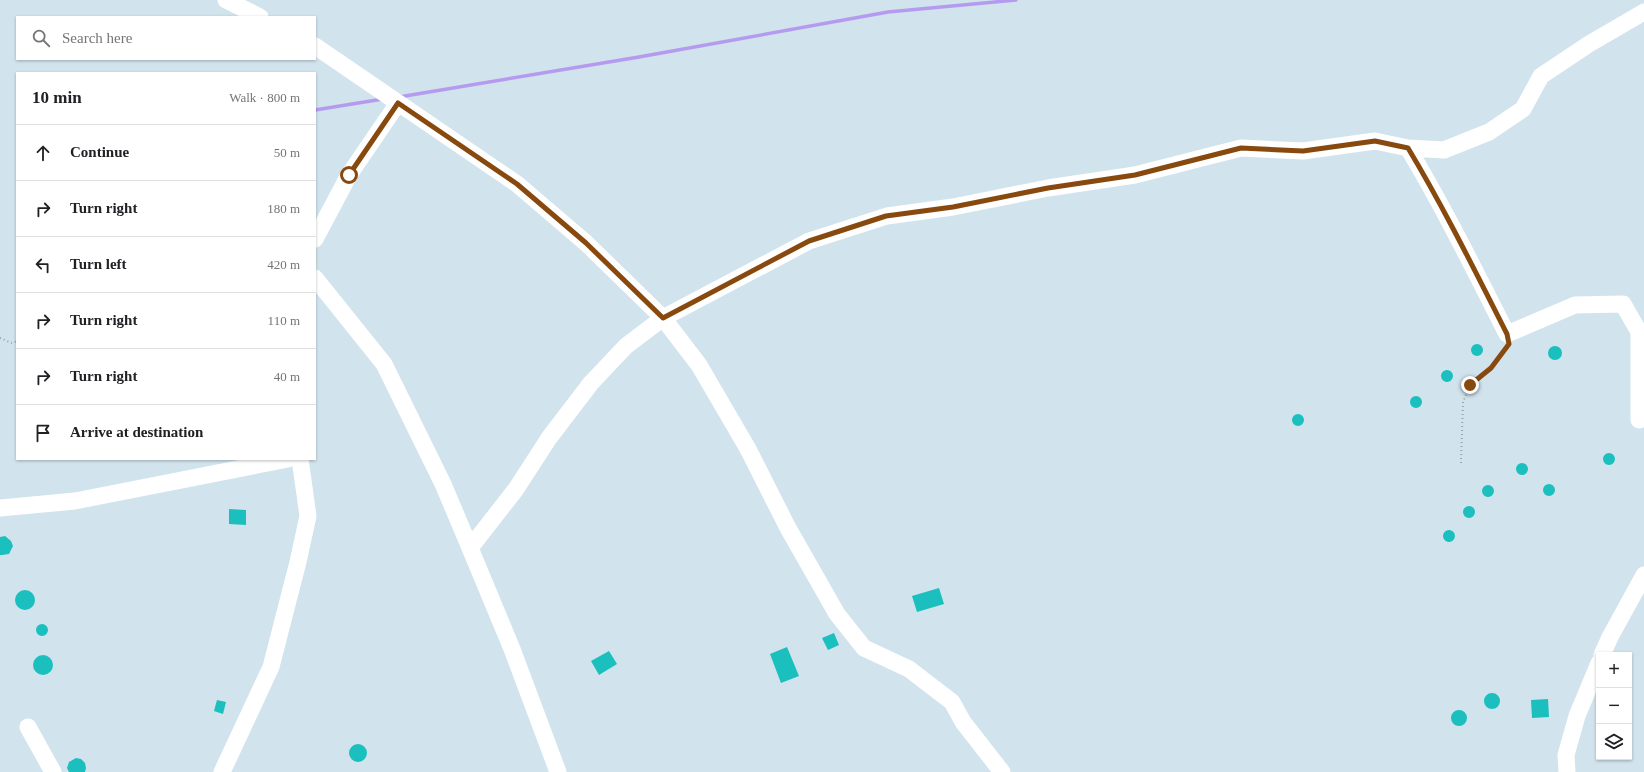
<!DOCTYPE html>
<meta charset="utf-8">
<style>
:root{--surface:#fff;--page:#f2f2f2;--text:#202124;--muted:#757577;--line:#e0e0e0}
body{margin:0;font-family:"Times New Roman",serif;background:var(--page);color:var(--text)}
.controls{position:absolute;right:12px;bottom:12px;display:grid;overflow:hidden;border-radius:0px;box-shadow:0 1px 3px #0004}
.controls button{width:36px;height:36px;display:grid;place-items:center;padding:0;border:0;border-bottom:1px solid var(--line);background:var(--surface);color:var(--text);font:20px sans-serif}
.stop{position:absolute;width:12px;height:12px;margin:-9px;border:3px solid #88490e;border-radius:50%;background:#fff}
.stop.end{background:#88490e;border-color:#fff;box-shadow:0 1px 4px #0008}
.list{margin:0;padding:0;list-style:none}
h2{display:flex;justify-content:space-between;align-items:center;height:52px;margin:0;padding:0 16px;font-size:17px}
h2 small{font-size:13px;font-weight:400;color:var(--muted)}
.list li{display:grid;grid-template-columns:26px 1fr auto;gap:12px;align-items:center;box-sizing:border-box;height:56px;padding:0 16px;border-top:1px solid var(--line)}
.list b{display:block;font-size:15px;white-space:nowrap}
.list em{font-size:13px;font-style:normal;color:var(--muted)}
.icon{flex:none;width:22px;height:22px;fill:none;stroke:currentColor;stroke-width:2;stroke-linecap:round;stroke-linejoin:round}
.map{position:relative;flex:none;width:1644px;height:772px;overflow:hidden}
.search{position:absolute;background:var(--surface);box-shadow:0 1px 3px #0004;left:16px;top:16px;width:300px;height:44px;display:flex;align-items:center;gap:10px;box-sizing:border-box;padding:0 14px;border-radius:0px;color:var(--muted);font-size:15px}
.panel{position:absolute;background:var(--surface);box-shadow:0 1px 3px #0004;left:16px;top:72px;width:300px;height:388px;border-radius:0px}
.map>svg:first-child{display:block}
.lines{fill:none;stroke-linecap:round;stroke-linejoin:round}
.stream{stroke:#b59bef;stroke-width:3.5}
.building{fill:#1abfbe}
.path{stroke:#96a4ab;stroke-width:2;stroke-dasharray:1 3;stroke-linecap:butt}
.minor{stroke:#fff;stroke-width:17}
.route{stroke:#88490e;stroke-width:5}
</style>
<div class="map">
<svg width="1644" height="772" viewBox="0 0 1644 772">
<rect width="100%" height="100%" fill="#d1e3ec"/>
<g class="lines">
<path class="stream" d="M399,97L639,57L888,12L1016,0
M315,110L383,99"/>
</g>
<path class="building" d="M1471 350a6 6 0 1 1 12 0a6 6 0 1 1-12 0Z
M1548 353a7 7 0 1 1 14 0a7 7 0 1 1-14 0Z
M1441 376a6 6 0 1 1 12 0a6 6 0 1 1-12 0Z
M1410 402a6 6 0 1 1 12 0a6 6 0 1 1-12 0Z
M1292 420a6 6 0 1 1 12 0a6 6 0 1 1-12 0Z
M1603 459a6 6 0 1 1 12 0a6 6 0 1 1-12 0Z
M1516 469a6 6 0 1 1 12 0a6 6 0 1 1-12 0Z
M1543 490a6 6 0 1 1 12 0a6 6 0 1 1-12 0Z
M1482 491a6 6 0 1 1 12 0a6 6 0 1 1-12 0Z
M1463 512a6 6 0 1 1 12 0a6 6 0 1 1-12 0Z
M229,509L246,510V525L229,524Z
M1443 536a6 6 0 1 1 12 0a6 6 0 1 1-12 0Z
M5,536L11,541L13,546L9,554L2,555H0V537Z
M939,588L944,604L917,612L912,596Z
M15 600a10 10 0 1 1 20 0a10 10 0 1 1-20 0Z
M36 630a6 6 0 1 1 12 0a6 6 0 1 1-12 0Z
M834,633L839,645L828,650L822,638Z
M787,647L799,676L781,683L770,654Z
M609,651L617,664L599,675L591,661Z
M33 665a10 10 0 1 1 20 0a10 10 0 1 1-20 0Z
M1484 701a8 8 0 1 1 16 0a8 8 0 1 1-16 0Z
M1548,699L1549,717L1532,718L1531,700Z
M217,700L226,702L223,714L214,711Z
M1451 718a8 8 0 1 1 16 0a8 8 0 1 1-16 0Z
M349 753a9 9 0 1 1 18 0a9 9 0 1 1-18 0Z
M76,758L81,759L85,763L86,768L85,772H69L67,768L69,762Z"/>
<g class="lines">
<path class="path" d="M0,338L12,343L17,341
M1461,463L1463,402L1470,385L1491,368L1505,348"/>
<path class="minor" d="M226,0L260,17
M315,46L517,184L586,243L663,318L699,365L748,449L788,528L837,614L864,648L909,669L952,702L963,722L1002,772
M1408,148C1444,208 1475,271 1507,334L1575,305L1623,304L1639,332V420
M315,239L349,175L398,103
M315,278L384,364L443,484L470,548
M0,508L75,501L288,459
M1602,655L1610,637L1644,575
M28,727L53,772
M222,772L271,667L298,562L308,516L300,459
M558,772L512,649L470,548L516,489L549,438L591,383L626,346L663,318L809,241L887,216L953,207L1048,188L1135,175L1241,148L1303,151L1375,141L1408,148L1444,150L1489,132L1523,109L1541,76L1589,44L1644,12
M1567,772L1566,755L1577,716L1599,663"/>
</g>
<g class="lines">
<path class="route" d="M349,175L398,103L517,184L586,243L663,318L809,241L886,216L953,207L1048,188L1135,175L1241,148L1303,151L1375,141L1408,148C1444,208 1475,271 1507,334L1509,344L1491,368L1470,385"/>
</g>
</svg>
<div class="controls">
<button>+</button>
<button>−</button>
<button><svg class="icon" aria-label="layers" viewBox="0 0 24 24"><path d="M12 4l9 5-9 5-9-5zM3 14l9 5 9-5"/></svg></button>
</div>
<div class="stop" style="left:349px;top:175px"></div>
<div class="stop end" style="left:1470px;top:385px"></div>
<div class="search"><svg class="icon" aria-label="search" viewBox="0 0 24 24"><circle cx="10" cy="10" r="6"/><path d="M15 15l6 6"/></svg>Search here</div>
<section class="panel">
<h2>10 min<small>Walk · 800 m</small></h2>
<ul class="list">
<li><svg class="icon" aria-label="ahead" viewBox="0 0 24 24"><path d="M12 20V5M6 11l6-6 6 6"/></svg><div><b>Continue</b></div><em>50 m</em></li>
<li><svg class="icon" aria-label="right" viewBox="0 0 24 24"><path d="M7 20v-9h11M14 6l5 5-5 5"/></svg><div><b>Turn right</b></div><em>180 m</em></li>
<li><svg class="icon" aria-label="left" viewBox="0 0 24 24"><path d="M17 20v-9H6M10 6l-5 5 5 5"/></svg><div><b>Turn left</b></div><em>420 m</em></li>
<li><svg class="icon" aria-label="right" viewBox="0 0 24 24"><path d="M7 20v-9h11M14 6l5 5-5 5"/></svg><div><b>Turn right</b></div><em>110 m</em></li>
<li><svg class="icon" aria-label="right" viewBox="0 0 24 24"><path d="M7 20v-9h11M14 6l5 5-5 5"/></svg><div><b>Turn right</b></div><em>40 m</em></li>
<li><svg class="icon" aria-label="arrive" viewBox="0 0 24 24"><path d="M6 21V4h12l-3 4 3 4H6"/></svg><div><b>Arrive at destination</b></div></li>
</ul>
</section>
</div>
